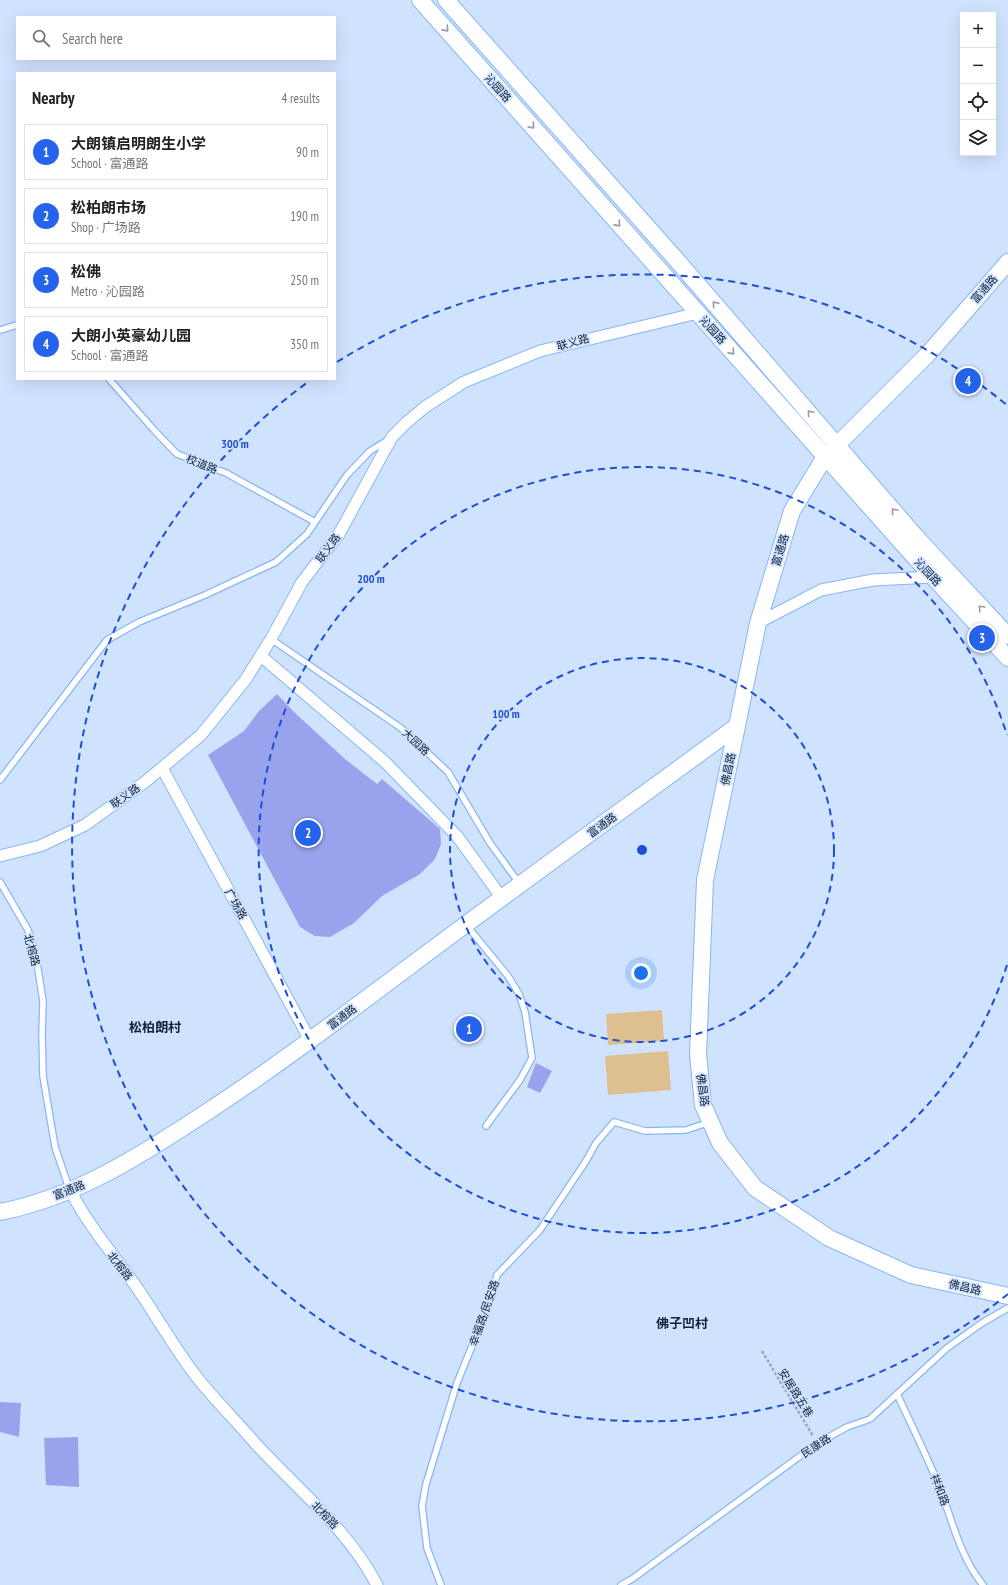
<!DOCTYPE html>
<meta charset="utf-8">
<style>
:root{--surface:#fff;--page:#f6f6f6;--text:#222;--muted:#767676;--line:#e0e0e0;--accent:#2563eb}
body{margin:0;font-family:"PT Sans Narrow","Noto Sans SC",sans-serif;background:var(--page);color:var(--text)}
.controls{position:absolute;right:12px;top:12px;display:grid;overflow:hidden;border-radius:0px;box-shadow:0 4px 16px #0002}
.controls button{width:36px;height:36px;display:grid;place-items:center;padding:0;border:0;border-bottom:1px solid var(--line);background:var(--surface);color:var(--text);font:20px sans-serif}
.you{position:absolute;left:641px;top:973px;width:14px;height:14px;margin:-10px;border:3px solid #fff;border-radius:50%;background:#1a73e8;box-shadow:0 0 0 6px #1a73e833}
.badge{display:grid;place-items:center;width:26px;height:26px;border-radius:50%;background:var(--accent);color:#fff;font-size:13px;font-weight:700}
.pin{position:absolute;translate:-50% -50%;border:2px solid #fff;box-shadow:0 1px 4px #0006}
.list{margin:0;padding:0;list-style:none}
h2{display:flex;justify-content:space-between;align-items:center;height:52px;margin:0;padding:0 16px;font-size:17px}
h2 small{font-size:13px;font-weight:400;color:var(--muted)}
.list li{display:grid;grid-template-columns:26px 1fr auto;gap:12px;align-items:center;box-sizing:border-box;height:56px;margin:0 8px 8px;padding:0 8px;border:1px solid var(--line);border-radius:0px}
.list b{display:block;font-size:15px;white-space:nowrap}
.list p{margin:0;font-size:13px;white-space:nowrap;color:var(--muted)}
.list em{font-size:13px;font-style:normal;color:var(--muted)}
.icon{flex:none;width:22px;height:22px;fill:none;stroke:currentColor;stroke-width:2;stroke-linecap:round;stroke-linejoin:round}
.map{position:relative;flex:none;width:1008px;height:1585px;overflow:hidden}
.search{position:absolute;background:var(--surface);box-shadow:0 4px 16px #0002;left:16px;top:16px;width:320px;height:44px;display:flex;align-items:center;gap:10px;box-sizing:border-box;padding:0 14px;border-radius:0px;color:var(--muted);font-size:15px}
.panel{position:absolute;background:var(--surface);box-shadow:0 4px 16px #0002;left:16px;top:72px;width:320px;height:308px;border-radius:0px}
.map>svg:first-child{display:block}
.green{fill:#debf90}
.building{fill:#99a3ed}
.lines{fill:none;stroke-linecap:round;stroke-linejoin:round}
.lane-casing{stroke:#87b5f7;stroke-width:8}
.street-casing{stroke:#87b5f7;stroke-width:13}
.secondary-casing{stroke:#87b5f7;stroke-width:18}
.path{stroke:#95a8c2;stroke-width:2.5;stroke-dasharray:3 2;stroke-linecap:butt}
.lane{stroke:#fff;stroke-width:5.5}
.street{stroke:#fff;stroke-width:11}
.secondary{stroke:#fff;stroke-width:16}
.oneway{stroke:#939ca7}
.ring{fill:none;stroke:#1d4ed8;stroke-width:2;stroke-dasharray:7 5}
.labels{text-anchor:middle;stroke-width:3.5;stroke-linejoin:round;paint-order:stroke}
.street-label{font-size:11px;fill:#10223b;stroke:#d0e3fe}
.quarter-label{font-size:13px;font-weight:bold;fill:#10223b;stroke:#d0e3fe}
.centre{fill:#1d4ed8;stroke:#d0e3fe;stroke-width:2}
.ring-label{font-size:12px;text-anchor:middle;font-weight:bold;fill:#1d4ed8;stroke:#d0e3fe;stroke-width:3.5;stroke-linejoin:round;paint-order:stroke}
</style>
<div class="map">
<svg width="1008" height="1585" viewBox="0 0 1008 1585">
<rect width="100%" height="100%" fill="#d0e3fe"/>
<path class="green" d="M662,1010L664,1041L608,1045L606,1014Z
M668,1051L671,1090L608,1095L605,1056Z"/>
<path class="building" d="M277,694L293,711L345,759L377,784L382,779L440,829L441,844L435,859L420,874L382,896L354,923L330,937L315,936L300,927L208,755L244,731L259,711Z
M536,1063L552,1071L540,1093L527,1087Z
M0,1402L21,1403L19,1437L0,1432Z
M78,1437L79,1487L46,1485L44,1438Z"/>
<g class="lines">
<defs>
<path id="lane" d="M0,330L17,325
M109,379L154,430L177,454L226,473L315,522
M271,639L401,728L448,772L490,843L519,883
M0,780L107,640L139,622L205,595L276,562L307,534L347,475L370,451L388,440
M0,882L28,930L37,963L43,1001L42,1034L43,1076L55,1147L69,1188
M467,926L508,976L519,994L525,1012L532,1058L520,1080L486,1126
M897,1394C912,1426 928,1458 941,1491C953,1524 961,1558 983,1585
M441,1585L427,1548L422,1506L426,1484L457,1383L491,1299L497,1275L540,1230L586,1161L596,1143L614,1122L645,1131L686,1130L710,1122
M621,1585L632,1579L818,1443L847,1427L870,1419L947,1348L982,1323L1008,1308"/>
<path id="street" d="M758,623L821,590L873,580L933,577
M261,656L385,762L457,836L502,898
M162,768L310,1040
M0,856L40,846L85,825L145,782L201,735L246,679L271,639L302,582L339,534L392,437L406,423L425,407L464,382L540,351L698,313
M70,1190C88,1225 112,1253 135,1285C157,1316 175,1350 199,1380C217,1402 237,1422 255,1443C297,1489 348,1529 377,1585"/>
<path id="secondary" d="M420,0L910,552L1008,658
M446,0L674,257L917,538L1008,636
M737,726L705,880L698,1054L703,1105L720,1143L755,1188L829,1238L911,1275L1008,1296
M0,1212C77,1197 143,1154 207,1112C277,1066 343,1016 410,966C518,885 628,806 737,726L758,623L792,511L825,457L929,353L1008,262"/>
</defs>
<use href="#lane" class="lane-casing"/>
<use href="#street" class="street-casing"/>
<use href="#secondary" class="secondary-casing"/>
<path class="path" d="M762,1351L813,1436"/>
<use href="#lane" class="lane"/>
<use href="#street" class="street"/>
<use href="#secondary" class="secondary"/>
</g>
<defs><path id="oneway-chevron" d="M-2-3.5L2.5 0L-2 3.5" fill="none" stroke-width="1.6" stroke-linecap="round" stroke-linejoin="round"/></defs>
<g class="oneway">
<use href="#oneway-chevron" transform="translate(446 29) rotate(48)"/>
<use href="#oneway-chevron" transform="translate(532 126) rotate(48)"/>
<use href="#oneway-chevron" transform="translate(618 224) rotate(48)"/>
<use href="#oneway-chevron" transform="translate(715 304) rotate(-131)"/>
<use href="#oneway-chevron" transform="translate(732 352) rotate(48)"/>
<use href="#oneway-chevron" transform="translate(810 413) rotate(-131)"/>
<use href="#oneway-chevron" transform="translate(894 511) rotate(-130)"/>
<use href="#oneway-chevron" transform="translate(981 608) rotate(-133)"/>
</g>
<g class="ring">
<circle cx="642" cy="850" r="192"/>
<path d="M1007 965A383 383 0 1 1 1007 735"/>
<path d="M1008 1294A575 575 0 1 1 308 382M337 362A575 575 0 0 1 1008 406"/>
</g>
<g class="labels">
<g class="street-label">
<text transform="translate(498 88) rotate(48)" y="4">沁园路</text>
<text transform="translate(984 289) rotate(-49)" y="4">富通路</text>
<text transform="translate(713 330) rotate(48)" y="4">沁园路</text>
<text transform="translate(573 342) rotate(-15)" y="4">联义路</text>
<text transform="translate(202 464) rotate(22)" y="4">校道路</text>
<text transform="translate(328 548) rotate(-54)" y="4">联义路</text>
<text transform="translate(780 550) rotate(-73)" y="4">富通路</text>
<text transform="translate(928 572) rotate(47)" y="4">沁园路</text>
<text transform="translate(416 742) rotate(43)" y="4">大园路</text>
<text transform="translate(728 769) rotate(-78)" y="4">佛昌路</text>
<text transform="translate(125 796) rotate(-35)" y="4">联义路</text>
<text transform="translate(602 825) rotate(-36)" y="4">富通路</text>
<text transform="translate(236 904) rotate(61)" y="4">广场路</text>
<text transform="translate(32 950) rotate(75)" y="4">北榕路</text>
<text transform="translate(342 1017) rotate(-37)" y="4">富通路</text>
<text transform="translate(703 1090) rotate(82)" y="4">佛昌路</text>
<text transform="translate(69 1190) rotate(-21)" y="4">富通路</text>
<text transform="translate(120 1266) rotate(52)" y="4">北榕路</text>
<text transform="translate(965 1287) rotate(13)" y="4">佛昌路</text>
<text transform="translate(484 1313) rotate(-71)" y="4">幸福路/民安路</text>
<text transform="translate(796 1393) rotate(58)" y="4">安居路五巷</text>
<text transform="translate(816 1446) rotate(-33)" y="4">民康路</text>
<text transform="translate(940 1490) rotate(69)" y="4">祥和路</text>
<text transform="translate(325 1515) rotate(46)" y="4">北榕路</text>
</g>
<g class="quarter-label">
<text x="155" y="1032">松柏朗村</text>
<text x="682" y="1328">佛子凹村</text>
</g>
</g>
<circle cx="642" cy="850" r="6" class="centre"/>
<g class="ring-label">
<text x="235" y="448">300 m</text>
<text x="371" y="583">200 m</text>
<text x="506" y="718">100 m</text>
</g>
</svg>
<div class="controls">
<button>+</button>
<button>−</button>
<button><svg class="icon" aria-label="locate" viewBox="0 0 24 24"><circle cx="12" cy="12" r="6"/><path d="M12 2v4M12 18v4M2 12h4M18 12h4"/></svg></button>
<button><svg class="icon" aria-label="layers" viewBox="0 0 24 24"><path d="M12 4l9 5-9 5-9-5zM3 14l9 5 9-5"/></svg></button>
</div>
<div class="you"></div>
<div class="pin badge" style="left:469px;top:1029px">1</div>
<div class="pin badge" style="left:308px;top:833px">2</div>
<div class="pin badge" style="left:982px;top:638px">3</div>
<div class="pin badge" style="left:968px;top:381px">4</div>
<div class="search"><svg class="icon" aria-label="search" viewBox="0 0 24 24"><circle cx="10" cy="10" r="6"/><path d="M15 15l6 6"/></svg>Search here</div>
<section class="panel">
<h2>Nearby<small>4 results</small></h2>
<ul class="list">
<li><span class="badge">1</span><div><b>大朗镇启明朗生小学</b><p>School · 富通路</p></div><em>90 m</em></li>
<li><span class="badge">2</span><div><b>松柏朗市场</b><p>Shop · 广场路</p></div><em>190 m</em></li>
<li><span class="badge">3</span><div><b>松佛</b><p>Metro · 沁园路</p></div><em>250 m</em></li>
<li><span class="badge">4</span><div><b>大朗小英豪幼儿园</b><p>School · 富通路</p></div><em>350 m</em></li>
</ul>
</section>
</div>
